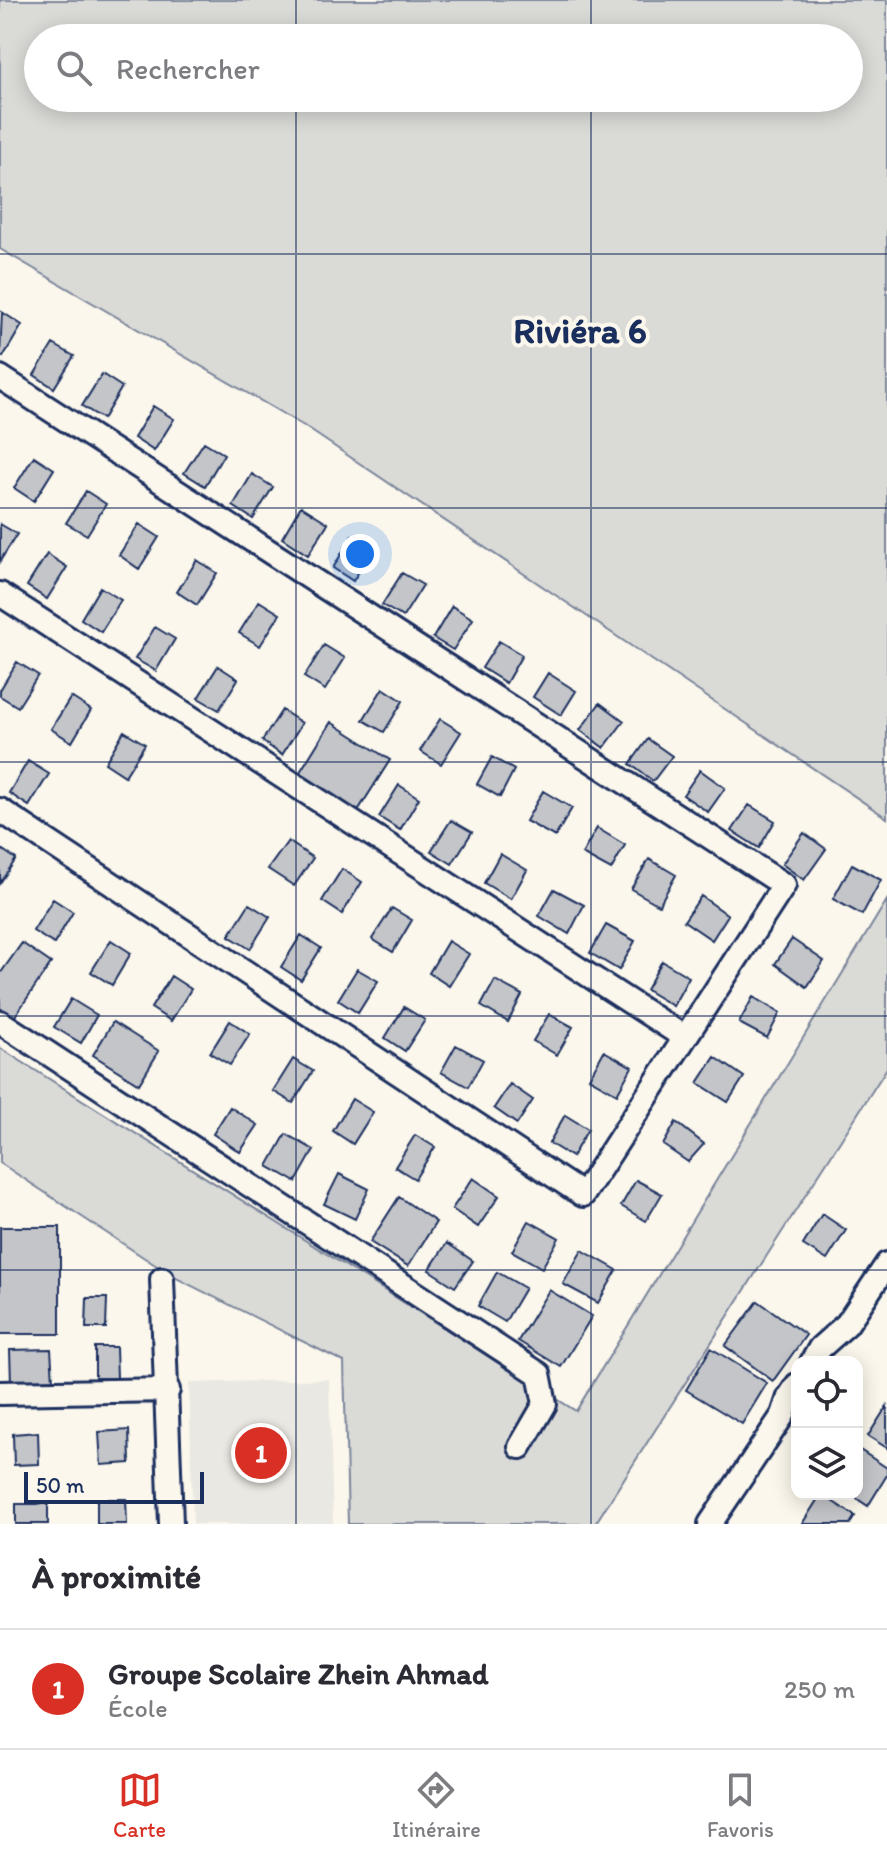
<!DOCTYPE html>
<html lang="fr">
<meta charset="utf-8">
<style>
:root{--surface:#fff;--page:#f7f7f7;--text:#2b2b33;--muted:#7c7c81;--line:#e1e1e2;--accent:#d93025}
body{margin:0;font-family:Itim,sans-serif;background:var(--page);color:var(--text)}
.controls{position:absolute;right:24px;bottom:24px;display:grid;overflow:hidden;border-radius:16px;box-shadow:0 4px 20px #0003}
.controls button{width:72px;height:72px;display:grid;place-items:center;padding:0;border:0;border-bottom:2px solid var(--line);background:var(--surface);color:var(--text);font:40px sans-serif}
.scale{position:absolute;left:24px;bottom:20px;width:180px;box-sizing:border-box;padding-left:8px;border:4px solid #1b2f5e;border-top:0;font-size:22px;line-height:28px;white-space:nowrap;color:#1b2f5e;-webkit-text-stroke:6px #fbf7ec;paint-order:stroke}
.you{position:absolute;left:360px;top:554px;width:28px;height:28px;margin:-20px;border:6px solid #fff;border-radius:50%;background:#1a73e8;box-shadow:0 0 0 12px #1a73e833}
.badge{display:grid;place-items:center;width:52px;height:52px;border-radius:50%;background:var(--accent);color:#fff;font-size:26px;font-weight:700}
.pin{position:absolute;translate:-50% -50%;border:4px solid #fff;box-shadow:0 2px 8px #0006}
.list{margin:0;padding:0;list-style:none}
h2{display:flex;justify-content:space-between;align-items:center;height:104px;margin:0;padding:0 32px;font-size:34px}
h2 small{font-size:26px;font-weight:400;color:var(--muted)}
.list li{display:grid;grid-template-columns:52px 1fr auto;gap:24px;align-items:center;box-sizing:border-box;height:120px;padding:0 32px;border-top:2px solid var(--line)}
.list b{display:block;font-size:30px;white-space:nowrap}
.list p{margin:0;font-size:26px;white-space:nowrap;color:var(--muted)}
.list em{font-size:26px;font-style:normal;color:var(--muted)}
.icon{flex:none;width:44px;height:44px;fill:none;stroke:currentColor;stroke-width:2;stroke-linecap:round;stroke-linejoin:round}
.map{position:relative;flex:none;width:887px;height:1524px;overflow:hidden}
.search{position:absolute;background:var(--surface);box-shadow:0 4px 20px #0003;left:24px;right:24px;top:24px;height:88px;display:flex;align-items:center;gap:20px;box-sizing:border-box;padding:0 28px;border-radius:44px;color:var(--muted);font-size:30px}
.sheet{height:224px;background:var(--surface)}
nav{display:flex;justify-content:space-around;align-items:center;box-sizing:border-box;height:112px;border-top:2px solid var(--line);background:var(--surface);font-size:22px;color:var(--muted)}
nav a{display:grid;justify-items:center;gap:4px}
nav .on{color:var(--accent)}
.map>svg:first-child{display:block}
.built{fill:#eae8e2}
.green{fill:#dadad7;stroke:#7a849a;stroke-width:2;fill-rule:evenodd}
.building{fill:#c3c5c9;stroke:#1b2f5e;stroke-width:2}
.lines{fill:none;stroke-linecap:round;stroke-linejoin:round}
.street-casing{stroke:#1b2f5e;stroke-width:28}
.street{stroke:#fbf7ec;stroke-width:22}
.grid{fill:none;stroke:#1b2f5e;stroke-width:2;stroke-opacity:0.55}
.labels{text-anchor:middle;stroke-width:8;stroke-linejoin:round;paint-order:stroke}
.district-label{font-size:36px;font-weight:bold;fill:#1b2f5e;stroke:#fbf7ec}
</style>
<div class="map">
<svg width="887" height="1524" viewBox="0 0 887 1524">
<rect width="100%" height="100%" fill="#fbf7ec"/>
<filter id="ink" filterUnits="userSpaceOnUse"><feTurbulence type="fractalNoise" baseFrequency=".0125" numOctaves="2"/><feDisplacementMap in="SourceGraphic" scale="16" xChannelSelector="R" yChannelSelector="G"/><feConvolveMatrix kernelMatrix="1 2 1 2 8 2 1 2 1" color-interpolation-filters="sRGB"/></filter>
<g filter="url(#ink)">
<path class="built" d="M329,1379L333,1524H193L189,1383Z"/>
<path class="green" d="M0,0H887V818L304,426L0,249ZM38,38H849V98H38Z
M887,900V1068L595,1524H348L344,1362L172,1276L0,1163V1048L576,1411Z"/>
<path class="building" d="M2,312L22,325L3,357L0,355Z
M53,344L74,356L54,388L34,375Z
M102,374L122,387L103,419L82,406Z
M153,406L174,419L154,451L134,438Z
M204,442L224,454L205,486L184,473Z
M34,456L54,469L34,501L14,488Z
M252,474L273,487L253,519L233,506Z
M86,491L106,504L87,535L66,523Z
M301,506L328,523L308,555L282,538Z
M0,524L17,534L0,561Z
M139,524L159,537L139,569L119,555Z
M352,536L373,549L353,581L333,568Z
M47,554L67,567L47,599L27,586Z
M197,560L217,573L197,605L177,592Z
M402,573L423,585L403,617L382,605Z
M100,587L121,600L101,632L81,619Z
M259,601L280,614L260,646L239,633Z
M452,606L473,619L453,650L433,638Z
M155,627L175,639L156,671L135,659Z
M499,641L522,655L506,683L482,668Z
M324,645L345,658L325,690L304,677Z
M17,662L38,675L18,707L0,696V690Z
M218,666L238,679L219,710L198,698Z
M548,673L576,691L561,715L533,697Z
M383,688L403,701L384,732L363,720Z
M71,697L91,710L72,742L51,729Z
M600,703L624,721L604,748L580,730Z
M282,710L302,723L282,755L262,741Z
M440,719L461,732L441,764L420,751Z
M331,722L390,760L354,817L295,780Z
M124,731L145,744L125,776L105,763Z
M648,739L672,756L653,781L630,764Z
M492,757L514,770L500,797L477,784Z
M28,761L49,774L29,806L9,793Z
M700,770L725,788L708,812L683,795Z
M399,785L419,798L400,830L379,817Z
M543,791L572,808L555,837L526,821Z
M749,805L775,821L759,848L732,831Z
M451,820L472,832L452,864L431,851Z
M597,828L625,845L611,870L582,854Z
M804,833L826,849L804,880L782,864Z
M288,841L313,858L294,886L268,869Z
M0,848L16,859L0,883Z
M500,854L527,870L511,899L484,883Z
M649,859L676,875L659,905L631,889Z
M852,864L881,880L862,915L833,899Z
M342,869L362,882L342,914L322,901Z
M554,889L584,905L569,934L539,916Z
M701,896L728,915L712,940L684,921Z
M53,899L73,912L54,944L33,931Z
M249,904L270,917L250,949L229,936Z
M392,908L412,920L393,952L372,939Z
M606,925L635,941L619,970L590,953Z
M301,935L321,948L301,980L281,967Z
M792,939L824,961L807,987L775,964Z
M111,940L131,953L112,985L91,972Z
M448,941L469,954L449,986L429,973Z
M22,943L51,963L11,1022L0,1015V974Z
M662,961L689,977L673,1006L646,990Z
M357,969L378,981L358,1013L338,1000Z
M171,976L191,989L171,1021L151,1008Z
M495,980L522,995L508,1022L481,1006Z
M753,997L780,1013L767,1038L739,1023Z
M71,999L97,1015L81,1043L54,1027Z
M404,1007L425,1020L405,1051L385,1038Z
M549,1014L573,1027L557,1055L533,1041Z
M230,1021L250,1034L230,1065L210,1053Z
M113,1022L159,1051L139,1084L93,1055Z
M456,1045L483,1060L468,1087L441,1072Z
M604,1051L632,1067L617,1094L589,1078Z
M715,1057L744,1077L728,1102L698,1083Z
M293,1059L313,1071L293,1103L273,1091Z
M510,1084L533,1100L517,1124L494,1108Z
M352,1099L373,1112L353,1144L333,1131Z
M230,1107L258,1125L240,1152L213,1134Z
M565,1115L588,1129L572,1157L549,1143Z
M676,1122L704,1144L688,1162L663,1145Z
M286,1134L314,1150L296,1182L268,1166Z
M415,1135L435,1147L415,1179L395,1167Z
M339,1174L369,1189L355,1219L324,1204Z
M473,1178L499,1196L478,1227L452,1209Z
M636,1180L662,1194L646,1221L621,1206Z
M399,1197L436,1222L408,1266L370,1242Z
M822,1214L846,1230L827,1260L803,1245Z
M529,1221L559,1238L542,1268L512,1251Z
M0,1227H60V1334H0Z
M447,1243L473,1261L455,1287L429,1270Z
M582,1250L617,1270L598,1303L563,1284Z
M497,1272L525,1288L505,1322L478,1306Z
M549,1290L592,1316L561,1367L518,1341Z
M87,1298H107L106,1328H86Z
M758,1301L806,1335L773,1381L725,1346Z
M95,1347H116L117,1378H95Z
M711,1348L767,1383L742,1424L686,1390Z
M51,1349L53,1381L11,1383L10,1350Z
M887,1406V1448L868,1436Z
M129,1430L130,1463L101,1465L99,1432Z
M38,1432L39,1464L14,1465L13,1434Z
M857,1448L887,1468V1475L868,1506L850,1494H857Z
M821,1494L855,1516L850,1524H802Z
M97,1499H126L127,1524H97Z
M16,1504H48V1524H16Z"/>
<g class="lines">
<defs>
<path id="street" d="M0,377L784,885L583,1195L0,810
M0,594L684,1037
M0,1022L539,1374L545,1404L520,1447
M162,1279L171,1524
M812,1362L820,1348L847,1324L887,1264
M0,1393L168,1390
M710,1524L783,1415L789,1397L797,1385"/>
</defs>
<use href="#street" class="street-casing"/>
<use href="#street" class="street"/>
</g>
</g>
<path class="grid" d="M296,0V38M591,0V38M296,98V1524M591,98V1524M0,254H887M0,508H887M0,762H887M0,1016H887M0,1270H887"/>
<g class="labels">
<g class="district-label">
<text x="580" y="343">Riviéra 6</text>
</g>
</g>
</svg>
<div class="controls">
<button><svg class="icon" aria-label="locate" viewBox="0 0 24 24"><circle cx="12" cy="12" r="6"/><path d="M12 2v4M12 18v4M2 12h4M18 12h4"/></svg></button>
<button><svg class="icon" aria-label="layers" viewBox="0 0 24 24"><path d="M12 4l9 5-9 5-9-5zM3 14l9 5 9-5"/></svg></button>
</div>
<div class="scale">50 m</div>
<div class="you"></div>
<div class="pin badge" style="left:261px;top:1453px">1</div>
<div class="search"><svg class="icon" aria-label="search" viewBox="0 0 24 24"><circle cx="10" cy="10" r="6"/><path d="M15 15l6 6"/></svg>Rechercher</div>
</div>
<section class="sheet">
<h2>À proximité<small></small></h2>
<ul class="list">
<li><span class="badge">1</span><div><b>Groupe Scolaire Zhein Ahmad</b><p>École</p></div><em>250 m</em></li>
</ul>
</section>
<nav>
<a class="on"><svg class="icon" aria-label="map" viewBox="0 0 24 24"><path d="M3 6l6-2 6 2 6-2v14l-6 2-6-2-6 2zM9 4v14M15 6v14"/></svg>Carte</a>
<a><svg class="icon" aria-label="directions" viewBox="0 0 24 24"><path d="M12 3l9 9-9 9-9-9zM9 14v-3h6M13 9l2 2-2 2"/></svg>Itinéraire</a>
<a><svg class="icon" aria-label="saved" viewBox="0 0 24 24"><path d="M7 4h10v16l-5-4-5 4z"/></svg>Favoris</a>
</nav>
